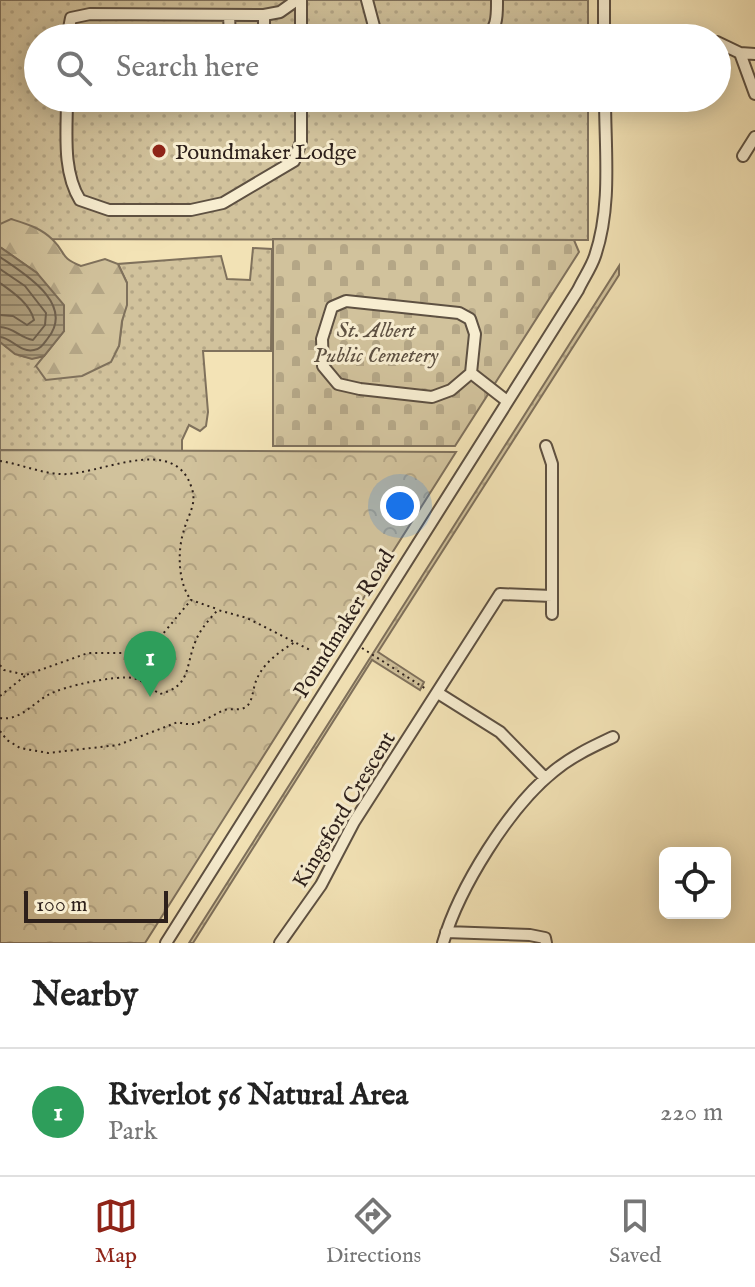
<!DOCTYPE html>
<style>
:root{--surface:#fff;--page:#f2f2f2;--text:#222;--muted:#767676;--line:#e0e0e0;--accent:#8f2418}
body{margin:0;font-family:"IM FELL English",serif;background:var(--page);color:var(--text)}
.controls{position:absolute;right:24px;bottom:24px;display:grid;overflow:hidden;border-radius:12px;box-shadow:0 4px 20px #0003}
.controls button{width:72px;height:72px;display:grid;place-items:center;padding:0;border:0;border-bottom:2px solid var(--line);background:var(--surface);color:var(--text);font:40px sans-serif}
.scale{position:absolute;left:24px;bottom:20px;width:144px;box-sizing:border-box;padding-left:8px;border:4px solid #2d201b;border-top:0;font-size:22px;line-height:28px;white-space:nowrap;color:#2d201b;-webkit-text-stroke:6px #f7edd0;paint-order:stroke}
.you{position:absolute;left:400px;top:506px;width:28px;height:28px;margin:-20px;border:6px solid #fff;border-radius:50%;background:#1a73e8;box-shadow:0 0 0 12px #1a73e833}
.badge{display:grid;place-items:center;width:52px;height:52px;border-radius:50%;background:var(--accent);color:#fff;font-size:26px;font-weight:700}
.pin{position:absolute;translate:-50% -66px;filter:drop-shadow(0 2px 4px #0008)}
.pin::after{content:'';position:absolute;top:42px;width:28px;height:24px;background:inherit;clip-path:polygon(0 0,100% 0,50% 100%)}
.list{margin:0;padding:0;list-style:none}
h2{display:flex;justify-content:space-between;align-items:center;height:104px;margin:0;padding:0 32px;font-size:34px}
h2 small{font-size:26px;font-weight:400;color:var(--muted)}
.list li{display:grid;grid-template-columns:52px 1fr auto;gap:24px;align-items:center;box-sizing:border-box;height:128px;padding:0 32px;border-top:2px solid var(--line)}
.list b{display:block;font-size:30px;white-space:nowrap}
.list p{margin:0;font-size:26px;white-space:nowrap;color:var(--muted)}
.list em{font-size:26px;font-style:normal;color:var(--muted)}
.icon{flex:none;width:44px;height:44px;fill:none;stroke:currentColor;stroke-width:2;stroke-linecap:round;stroke-linejoin:round}
.map{position:relative;flex:none;width:755px;height:943px;overflow:hidden}
.search{position:absolute;background:var(--surface);box-shadow:0 4px 20px #0003;left:24px;right:24px;top:24px;height:88px;display:flex;align-items:center;gap:20px;box-sizing:border-box;padding:0 28px;border-radius:44px;color:var(--muted);font-size:30px}
.sheet{height:232px;background:var(--surface)}
nav{display:flex;justify-content:space-around;align-items:center;box-sizing:border-box;height:112px;border-top:2px solid var(--line);background:var(--surface);font-size:22px;color:var(--muted)}
nav a{display:grid;justify-items:center;gap:4px}
nav .on{color:var(--accent)}
.map>svg:first-child{display:block}
.grass{fill:url(#grass-dots);stroke:#7f715c;stroke-width:2}
.forest{fill:url(#forest-firs);stroke:#7f715c;stroke-width:2}
.cemetery{fill:url(#cemetery-stones);stroke:#7f715c;stroke-width:2}
.park{fill:url(#park-crowns);stroke:#7f715c;stroke-width:2}
.water{fill:url(#water-rules);stroke:#7c6d58;stroke-width:2}
.lines{fill:none;stroke-linecap:round;stroke-linejoin:round}
.shore{stroke:#6e604e;stroke-width:2}
.minor-casing{stroke:#5e5142;stroke-width:14}
.path{stroke:#2d201b;stroke-width:2;stroke-dasharray:2 4;stroke-linecap:butt}
.minor{stroke:#f7edd0;stroke-width:10}
.poi-dot{fill:#8f2418;stroke:#f7edd0;stroke-width:3}
.labels{text-anchor:middle;stroke-width:6;stroke-linejoin:round;paint-order:stroke}
.poi-label{font-size:22px;fill:#2d201b;stroke:#f7edd0;text-anchor:start}
.park-label{font-size:22px;font-style:italic;fill:#5e5142;stroke:#f7edd0}
.street-label{font-size:22px;fill:#2d201b;stroke:#f7edd0}
</style>
<div class="map">
<svg width="755" height="943" viewBox="0 0 755 943">
<defs>
<pattern id="grass-dots" width="8" height="8" patternUnits="userSpaceOnUse" patternTransform="scale(2)"><rect width="8" height="8" fill="#d1c29c"/><path d="M2 2h.1M6 6h.1" fill="none" stroke="#b4a686" stroke-width="1.8" stroke-linecap="round"/></pattern>
<pattern id="forest-firs" width="22" height="20" patternUnits="userSpaceOnUse" patternTransform="scale(2)"><rect width="22" height="20" fill="#d1c29c"/><path d="M5 1l3.5 6h-7zM16 11l3.5 6h-7z" fill="#b4a686"/></pattern>
<pattern id="cemetery-stones" width="16" height="16" patternUnits="userSpaceOnUse" patternTransform="scale(2)"><rect width="16" height="16" fill="#d1c29c"/><path d="M2 7V4a2 2 0 0 1 4 0v3zM10 15v-3a2 2 0 0 1 4 0v3z" fill="#b4a686"/></pattern>
<pattern id="park-crowns" width="20" height="18" patternUnits="userSpaceOnUse" patternTransform="scale(2)"><rect width="20" height="18" fill="#d1c29c"/><path d="M2 6a3 3 0 1 1 6 0M12 15a3 3 0 1 1 6 0" fill="none" stroke="#b4a686"/></pattern>
<pattern id="water-rules" width="6" height="5" patternUnits="userSpaceOnUse" patternTransform="scale(2)"><rect width="6" height="5" fill="#b0a181"/><path d="M0 2.5h6" fill="none" stroke="#908369"/></pattern>
</defs>
<rect width="100%" height="100%" fill="#f3e3b6"/>
<filter id="stains"><feTurbulence type="fractalNoise" baseFrequency=".0025" numOctaves="4"/><feColorMatrix values="0 0 0 0 .2 0 0 0 0 .09 0 0 0 0 .02 0 0 0 .5 -.17"/></filter>
<radialGradient id="worn" r=".72"><stop offset=".6" stop-color="#630" stop-opacity="0"/><stop offset="1" stop-color="#630" stop-opacity=".3"/></radialGradient>
<path class="grass" d="M0,0H588V38H38V98H588V240L0,239Z
M253,248L272,249L271,351H203L208,412L206,426L200,431L189,425L182,440V451L198,455L0,943V342C15,354 25,361 44,356L36,366L119,346L127,283L118,264L221,256L227,279L250,280Z
M619,266V275L378,652L424,682L420,690L372,660L193,943H189Z"/>
<path class="forest" d="M11,219C27,224 41,228 53,240C67,254 59,257 81,266L105,259L118,264L127,283V305L122,321L119,346L111,362L82,376L46,380L36,366L64,331L37,273L0,247V224Z"/>
<path class="cemetery" d="M273,239L574,240L579,252L455,446H273Z"/>
<path class="park" d="M0,450L456,452L145,943H0Z"/>
<path class="water" d="M0,247L37,273L64,305V331L44,356L32,359L15,354L0,342Z"/>
<g class="lines">
<path class="shore" d="M0,257C25,274 75,304 48,338C44,343 41,349 34,350C20,353 12,338 0,337
M0,269L25,286L46,313L45,325L33,340C20,338 13,327 0,327
M0,283C14,293 30,304 34,320L27,325L13,316L0,315"/>
<defs>
<path id="minor" d="M301,0V38
M367,0L375,30L392,38
M604,0V38
M229,15L230,38
M67,38L71,18L90,14L264,15L280,12L297,0
M264,38V15
M483,38C498,30 497,15 497,0
M717,42L740,53L755,54
M740,53L755,94
M67,98C67,131 62,171 80,200L109,210H191L223,203L294,161L301,142V98
M697,98V99
M743,156L755,137
M471,373L451,390L432,397L360,389L338,384L323,366L322,339L332,307L346,301L459,313L470,319L475,334L471,373L507,401
M546,446L552,464V596
M438,693L500,732L545,778
M446,932L530,935L545,938L546,943
M166,943L578,290C583,279 591,268 595,256C612,206 605,150 605,98
M280,943L321,885L354,822L500,594L552,596V614
M443,943C459,888 509,807 554,771C572,756 592,747 613,737"/>
</defs>
<use href="#minor" class="minor-casing"/>
<path class="path" d="M0,461C20,464 40,473 60,474C97,477 175,431 192,489C197,504 188,515 184,530C177,551 178,583 191,600
M362,648L426,689
M0,665L4,670L26,675L88,653H147L191,600L217,609
M0,696L25,676
M0,718C20,721 32,704 48,695C63,686 117,675 133,678C143,680 151,689 160,694C192,686 185,665 196,640C200,630 210,618 218,610L247,618L312,651
M0,731L7,740L20,748L48,753L118,745L178,722C196,729 208,717 224,710C232,708 242,712 248,705C253,699 253,688 256,681C263,663 279,652 295,642"/>
<use href="#minor" class="minor"/>
</g>
<circle class="poi-dot" cx="159" cy="151" r="8"/>
<g class="labels">
<g class="poi-label">
<text x="175" y="159">Poundmaker Lodge</text>
</g>
<g class="park-label">
<text x="376" y="337">St. Albert<tspan x="376" dy="25">Public Cemetery</tspan></text>
</g>
<g class="street-label">
<text transform="translate(343 623) rotate(-58)" y="8">Poundmaker Road</text>
<text transform="translate(343 809) rotate(-59)" y="8">Kingsford Crescent</text>
</g>
</g>
<rect width="100%" height="100%" filter="url(#stains)"/>
<rect width="100%" height="100%" fill="url(#worn)"/>
</svg>
<div class="controls">
<button><svg class="icon" aria-label="locate" viewBox="0 0 24 24"><circle cx="12" cy="12" r="6"/><path d="M12 2v4M12 18v4M2 12h4M18 12h4"/></svg></button>
</div>
<div class="scale">100 m</div>
<div class="you"></div>
<div class="pin badge" style="left:150px;top:697px;background:#2e9e5b">1</div>
<div class="search"><svg class="icon" aria-label="search" viewBox="0 0 24 24"><circle cx="10" cy="10" r="6"/><path d="M15 15l6 6"/></svg>Search here</div>
</div>
<section class="sheet">
<h2>Nearby<small></small></h2>
<ul class="list">
<li><span class="badge" style="background:#2e9e5b">1</span><div><b>Riverlot 56 Natural Area</b><p>Park</p></div><em>220 m</em></li>
</ul>
</section>
<nav>
<a class="on"><svg class="icon" aria-label="map" viewBox="0 0 24 24"><path d="M3 6l6-2 6 2 6-2v14l-6 2-6-2-6 2zM9 4v14M15 6v14"/></svg>Map</a>
<a><svg class="icon" aria-label="directions" viewBox="0 0 24 24"><path d="M12 3l9 9-9 9-9-9zM9 14v-3h6M13 9l2 2-2 2"/></svg>Directions</a>
<a><svg class="icon" aria-label="saved" viewBox="0 0 24 24"><path d="M7 4h10v16l-5-4-5 4z"/></svg>Saved</a>
</nav>
